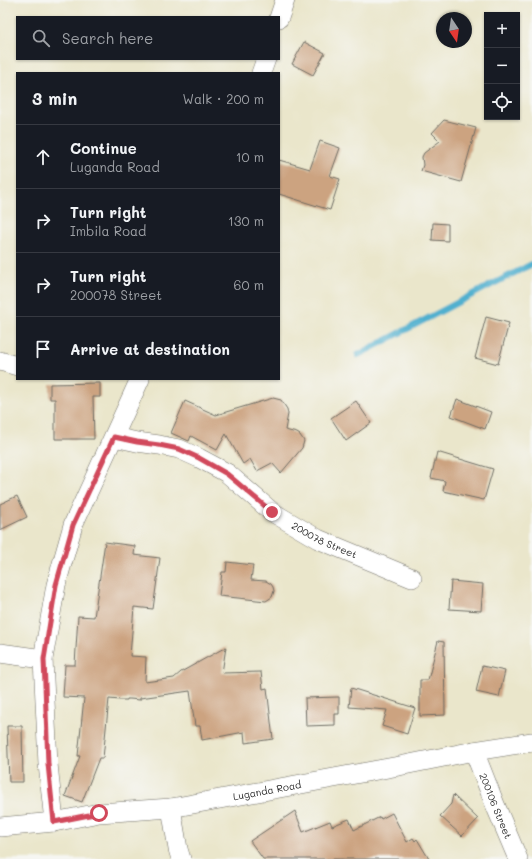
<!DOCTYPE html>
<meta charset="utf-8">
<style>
:root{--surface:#171b24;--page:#242831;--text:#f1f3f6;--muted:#9ea1a6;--line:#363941}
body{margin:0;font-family:Mali,sans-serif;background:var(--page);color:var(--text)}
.controls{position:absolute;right:12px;top:12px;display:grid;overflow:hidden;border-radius:0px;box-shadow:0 1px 3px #0004}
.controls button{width:36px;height:36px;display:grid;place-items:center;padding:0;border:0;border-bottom:1px solid var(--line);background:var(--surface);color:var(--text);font:20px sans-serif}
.compass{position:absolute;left:436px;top:12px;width:36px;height:36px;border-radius:50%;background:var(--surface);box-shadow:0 1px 3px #0004;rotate:167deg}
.stop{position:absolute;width:12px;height:12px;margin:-9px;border:3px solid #d1495b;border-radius:50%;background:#fff}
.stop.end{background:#d1495b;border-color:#fff;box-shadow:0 1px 4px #0008}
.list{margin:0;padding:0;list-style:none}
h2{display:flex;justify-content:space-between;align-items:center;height:52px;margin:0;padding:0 16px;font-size:17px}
h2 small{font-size:13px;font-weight:400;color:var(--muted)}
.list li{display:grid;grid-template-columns:26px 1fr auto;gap:12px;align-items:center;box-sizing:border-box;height:64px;padding:0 16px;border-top:1px solid var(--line)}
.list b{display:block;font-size:15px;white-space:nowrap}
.list p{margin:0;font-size:13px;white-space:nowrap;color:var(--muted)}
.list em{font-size:13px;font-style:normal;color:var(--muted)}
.icon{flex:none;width:22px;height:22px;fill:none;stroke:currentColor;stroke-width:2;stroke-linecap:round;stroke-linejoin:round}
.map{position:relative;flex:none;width:532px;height:859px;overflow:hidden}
.search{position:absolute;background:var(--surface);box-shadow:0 1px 3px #0004;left:16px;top:16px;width:264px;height:44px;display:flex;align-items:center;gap:10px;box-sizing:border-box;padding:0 14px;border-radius:0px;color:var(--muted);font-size:15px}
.panel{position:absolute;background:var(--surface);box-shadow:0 1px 3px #0004;left:16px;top:72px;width:264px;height:308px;border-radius:0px}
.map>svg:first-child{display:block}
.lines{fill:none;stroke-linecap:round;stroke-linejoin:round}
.stream{stroke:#51b0cf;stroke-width:6}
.building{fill:#cca380}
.minor-casing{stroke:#6e6c63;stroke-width:20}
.minor{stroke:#fff;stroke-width:19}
.route{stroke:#d1495b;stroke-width:5}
.labels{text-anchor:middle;stroke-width:3.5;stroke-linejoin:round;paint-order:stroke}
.street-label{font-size:10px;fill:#2b2b2b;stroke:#f6f6f2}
</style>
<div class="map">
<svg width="532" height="859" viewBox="0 0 532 859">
<rect width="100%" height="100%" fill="#f6f6f2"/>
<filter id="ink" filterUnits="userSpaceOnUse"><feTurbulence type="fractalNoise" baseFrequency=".025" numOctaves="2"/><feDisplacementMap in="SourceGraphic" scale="8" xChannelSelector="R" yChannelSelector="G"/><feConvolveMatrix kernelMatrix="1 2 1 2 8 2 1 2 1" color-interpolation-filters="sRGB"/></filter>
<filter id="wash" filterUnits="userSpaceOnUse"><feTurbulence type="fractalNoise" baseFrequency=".012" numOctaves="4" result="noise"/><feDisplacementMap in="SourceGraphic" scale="16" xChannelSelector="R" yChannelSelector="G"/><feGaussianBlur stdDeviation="0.9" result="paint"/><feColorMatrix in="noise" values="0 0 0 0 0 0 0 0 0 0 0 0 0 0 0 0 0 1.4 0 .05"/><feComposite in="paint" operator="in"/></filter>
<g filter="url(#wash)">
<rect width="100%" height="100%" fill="#eae6cb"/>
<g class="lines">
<path class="stream" d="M358,355L487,287L532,264"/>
</g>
<g id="blocks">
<path class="building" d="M304,42L325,53L313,75L292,64Z
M444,120L476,128L461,182L421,171L423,165L422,157L424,153L440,141L432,133Z
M320,141L340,148L330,176L340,179L330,210L279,194V160L310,169Z
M433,223L448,224V241L432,240Z
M486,317L509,323L498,364L475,358Z
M100,383V397H93L94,439H55V399H50V384Z
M273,398L281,400L287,409L288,414L285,430L297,433L300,435L304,441L302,448L281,473L272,463L257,471L250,459L243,464L226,434L217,450L191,436L189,441L171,433L185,401L216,415Z
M457,399L491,412L485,429L451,416Z
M356,401L371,423L346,441L331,418Z
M437,452L493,469L484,500L443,491L445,481L431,478Z
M17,496L27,517L0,530V504Z
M105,542L135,546L134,555L160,558L153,609L134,607L130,656L146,657L145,682L174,678L181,672L226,647L222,673L261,672L263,689L267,688L273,739L245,743L244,732L202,740L200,726H195L190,691L140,698V700L130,699H127V700H120L109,699L103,758H99L82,802L65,796L80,756H78L84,698L63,697L65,665H75L78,616L94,617Z
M227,562L253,565L251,580L266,581L271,584L273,587L274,591L272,597L266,601L219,596L222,572H226Z
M451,581L483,584L481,611L449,609Z
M438,641L444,642L445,715L420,716V680H428Z
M482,666L505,671L499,697L476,692Z
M351,688L415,708L407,734L382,726L387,710L349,707Z
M339,697V714H335V725L306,726L305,698Z
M7,726H22L23,782H9Z
M453,795L478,819L462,836L440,816L451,804Z
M295,811L303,832L330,821L332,826L349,819L354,830L380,817L381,819L392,813L407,842L413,838L415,841L417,839L429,859H263L250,841Z"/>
</g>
</g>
<g filter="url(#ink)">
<use href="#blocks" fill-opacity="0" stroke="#6e6c63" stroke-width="1"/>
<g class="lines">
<defs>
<g id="minor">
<path d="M279,18L285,0"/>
<path d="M261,73L266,59"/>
<path d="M0,361L17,366"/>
<path id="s1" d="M114,437L137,442L159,445L179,449L199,458L227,473L272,512L318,539L412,578"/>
<path d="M0,653L43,659"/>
<path id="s2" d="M474,751L496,807L518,859"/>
<path d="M171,808L178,849L181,859"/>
<path d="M54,822L48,764L43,659L56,585L73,525L140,379"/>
<path id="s3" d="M0,827L54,822L99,813L171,808L399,766L474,751L532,742"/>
</g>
</defs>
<use href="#minor" class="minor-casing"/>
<use href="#minor" class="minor"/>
</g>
</g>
<g class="lines" filter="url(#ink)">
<path class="route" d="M99,813L54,822L48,764L44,659L56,585L73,525L114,437L137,442L159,445L179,449L199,458L227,474L272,512"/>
</g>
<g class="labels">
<g class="street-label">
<text dy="4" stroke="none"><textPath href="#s1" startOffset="239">200078 Street</textPath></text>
<text dy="4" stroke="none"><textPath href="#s3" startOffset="270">Luganda Road</textPath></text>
<text dy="4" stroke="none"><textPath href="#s2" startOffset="59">200106 Street</textPath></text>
</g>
</g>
</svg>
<div class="controls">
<button>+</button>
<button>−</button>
<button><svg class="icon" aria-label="locate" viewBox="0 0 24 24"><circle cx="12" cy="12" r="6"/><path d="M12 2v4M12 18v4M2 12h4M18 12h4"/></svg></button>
</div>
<svg class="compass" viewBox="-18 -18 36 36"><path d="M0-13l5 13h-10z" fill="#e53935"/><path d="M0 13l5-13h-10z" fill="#9ea1a6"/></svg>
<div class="stop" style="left:99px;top:813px"></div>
<div class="stop end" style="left:272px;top:512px"></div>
<div class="search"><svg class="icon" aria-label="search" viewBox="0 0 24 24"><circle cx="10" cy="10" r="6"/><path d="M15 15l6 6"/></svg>Search here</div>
<section class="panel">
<h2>3 min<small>Walk · 200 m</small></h2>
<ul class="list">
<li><svg class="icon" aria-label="ahead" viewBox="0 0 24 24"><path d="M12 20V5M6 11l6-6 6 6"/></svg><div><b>Continue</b><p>Luganda Road</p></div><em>10 m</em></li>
<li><svg class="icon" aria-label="right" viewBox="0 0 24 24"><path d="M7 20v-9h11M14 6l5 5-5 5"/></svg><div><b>Turn right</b><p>Imbila Road</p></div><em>130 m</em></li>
<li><svg class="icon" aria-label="right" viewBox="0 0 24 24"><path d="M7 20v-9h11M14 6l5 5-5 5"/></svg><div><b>Turn right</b><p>200078 Street</p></div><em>60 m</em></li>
<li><svg class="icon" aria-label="arrive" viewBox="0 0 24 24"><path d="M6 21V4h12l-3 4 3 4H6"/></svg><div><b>Arrive at destination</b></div></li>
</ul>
</section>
</div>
